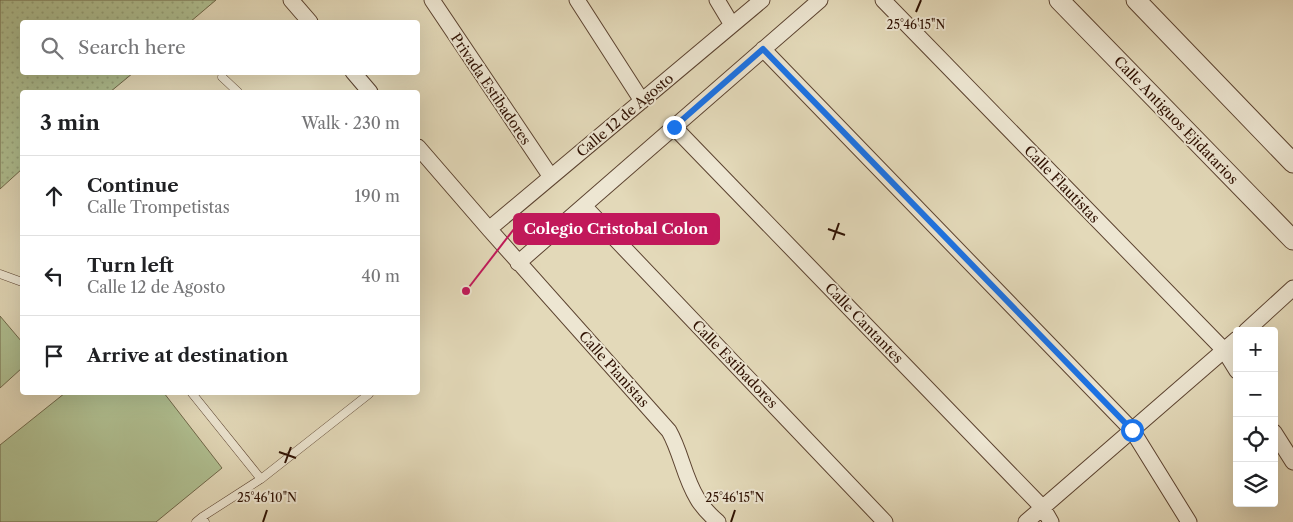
<!DOCTYPE html>
<meta charset="utf-8">
<style>
:root{--surface:#fff;--page:#f2f2f2;--text:#202124;--muted:#757577;--line:#e0e0e0}
body{margin:0;font-family:"Libre Caslon Text",serif;background:var(--page);color:var(--text)}
.controls{position:absolute;right:15px;bottom:15px;display:grid;overflow:hidden;border-radius:5px;box-shadow:0 5px 20px #0002}
.controls button{width:45px;height:45px;display:grid;place-items:center;padding:0;border:0;border-bottom:1px solid var(--line);background:var(--surface);color:var(--text);font:25px sans-serif}
.stop{position:absolute;width:15px;height:15px;margin:-11px;border:4px solid #1a73e8;border-radius:50%;background:#fff}
.stop.end{background:#1a73e8;border-color:#fff;box-shadow:0 1px 5px #0008}
.list{margin:0;padding:0;list-style:none}
h2{display:flex;justify-content:space-between;align-items:center;height:65px;margin:0;padding:0 20px;font-size:21px}
h2 small{font-size:16px;font-weight:400;color:var(--muted)}
.list li{display:grid;grid-template-columns:32px 1fr auto;gap:15px;align-items:center;box-sizing:border-box;height:80px;padding:0 20px;border-top:1px solid var(--line)}
.list b{display:block;font-size:19px;white-space:nowrap}
.list p{margin:0;font-size:16px;white-space:nowrap;color:var(--muted)}
.list em{font-size:16px;font-style:normal;color:var(--muted)}
.icon{flex:none;width:28px;height:28px;fill:none;stroke:currentColor;stroke-width:2;stroke-linecap:round;stroke-linejoin:round}
.map{position:relative;flex:none;width:1293px;height:522px;overflow:hidden}
.search{position:absolute;background:var(--surface);box-shadow:0 5px 20px #0002;left:20px;top:20px;width:400px;height:55px;display:flex;align-items:center;gap:12px;box-sizing:border-box;padding:0 18px;border-radius:5px;color:var(--muted);font-size:19px}
.panel{position:absolute;background:var(--surface);box-shadow:0 5px 20px #0002;left:20px;top:90px;width:400px;height:305px;border-radius:5px}
.map>svg:first-child{display:block}
.grass{fill:url(#grass-dots);stroke:#70684a}
.pitch{fill:#b0c092;stroke:#70684a}
.lines{fill:none;stroke-linecap:round;stroke-linejoin:round}
.service-casing{stroke:#5c4330;stroke-width:9}
.minor-casing{stroke:#5c4330;stroke-width:17}
.tertiary-casing{stroke:#5c4330;stroke-width:21}
.service{stroke:#ede6d2;stroke-width:8}
.minor{stroke:#ede6d2;stroke-width:15}
.tertiary{stroke:#ede6d2;stroke-width:19}
.route{stroke:#1a73e8;stroke-width:6}
.ticks{fill:none;stroke:#2f1102;stroke-width:2}
.labels{text-anchor:middle;stroke-width:4;stroke-linejoin:round;paint-order:stroke}
.street-label{font-size:14px;fill:#2f1102;stroke:#ede6d2}
.ticks-label{font-size:12px;text-anchor:middle;fill:#2f1102;stroke:#ede6d2;stroke-width:4;stroke-linejoin:round;paint-order:stroke}
.leader{fill:none;stroke:#c2185b;stroke-width:2}
.callout-dot{fill:#c2185b;stroke:#ede6d2;stroke-width:2}
.callout{fill:#c2185b;stroke:#c2185b;stroke-width:2}
.callout-label{font-size:15px;text-anchor:middle;font-weight:bold;fill:#fff}
</style>
<div class="map">
<svg width="1293" height="522" viewBox="0 0 1293 522">
<defs>
<pattern id="grass-dots" width="8" height="8" patternUnits="userSpaceOnUse" patternTransform="scale(1.25)"><rect width="8" height="8" fill="#b0c092"/><path d="M2 2h.1M6 6h.1" fill="none" stroke="#98a47c" stroke-width="1.8" stroke-linecap="round"/></pattern>
</defs>
<rect width="100%" height="100%" fill="#e3d9b9"/>
<filter id="stains"><feTurbulence type="fractalNoise" baseFrequency=".004" numOctaves="4"/><feColorMatrix values="0 0 0 0 .2 0 0 0 0 .09 0 0 0 0 .02 0 0 0 .5 -.17"/></filter>
<radialGradient id="worn" r=".72"><stop offset=".6" stop-color="#630" stop-opacity="0"/><stop offset="1" stop-color="#630" stop-opacity=".3"/></radialGradient>
<path class="grass" d="M0,0H216L190,22H22V72L133,73L110,92H22V169L0,189Z"/>
<path class="pitch" d="M0,316L22,342V368L0,388Z
M65,393H164L222,468L156,522H0V445Z"/>
<g class="lines">
<defs>
<path id="service" d="M222,77L238,92
M0,274L22,282
M191,392L261,479L202,517
M261,479L369,394
M196,522L202,517L205,522"/>
<path id="minor" d="M291,0L310,22
M432,0L551,177
M577,0L642,101
M717,0L732,25
M883,0L1224,350L1237,371
M763,49L1132,430L1189,522
M353,72L370,92
M674,127L1043,508L1051,522
M418,147L489,229L669,431C681,452 684,477 697,498C702,507 710,515 718,522
M584,206L885,522
M489,229L762,0
M518,263L820,0
M1246,331L1293,288
M1274,432L1293,462
M1026,522L1237,339"/>
<path id="tertiary" d="M1059,0L1293,240
M1136,0L1293,163"/>
</defs>
<use href="#service" class="service-casing"/>
<use href="#minor" class="minor-casing"/>
<use href="#tertiary" class="tertiary-casing"/>
<use href="#service" class="service"/>
<use href="#minor" class="minor"/>
<use href="#tertiary" class="tertiary"/>
</g>
<g class="lines">
<path class="route" d="M674,127L763,49L1132,430"/>
</g>
<path class="ticks" d="M916,12L921,0M828,229L845,235M833,240L839,223M279,452L296,458M285,463L291,447M263,522L267,510M731,522L735,510"/>
<g class="labels">
<g class="street-label">
<text transform="translate(491 89) rotate(56)" y="5">Privada Estibadores</text>
<text transform="translate(625 115) rotate(-40)" y="5">Calle 12 de Agosto</text>
<text transform="translate(1176 120) rotate(46)" y="5">Calle Antiguos Ejidatarios</text>
<text transform="translate(1062 184) rotate(46)" y="5">Calle Flautistas</text>
<text transform="translate(864 323) rotate(46)" y="5">Calle Cantantes</text>
<text transform="translate(735 364) rotate(46)" y="5">Calle Estibadores</text>
<text transform="translate(614 369) rotate(48)" y="5">Calle Pianistas</text>
</g>
</g>
<g class="ticks-label">
<text x="916" y="29">25°46'15"N</text>
<text x="267" y="502">25°46'10"N</text>
<text x="735" y="502">25°46'15"N</text>
</g>
<path class="leader" d="M466 291L514 229"/>
<circle class="callout-dot" cx="466" cy="291" r="5"/>
<rect class="callout" x="514" y="214" width="205" height="30" rx="5"/>
<g class="callout-label">
<text x="616" y="234">Colegio Cristobal Colon</text>
</g>
<rect width="100%" height="100%" filter="url(#stains)"/>
<rect width="100%" height="100%" fill="url(#worn)"/>
</svg>
<div class="controls">
<button>+</button>
<button>−</button>
<button><svg class="icon" aria-label="locate" viewBox="0 0 24 24"><circle cx="12" cy="12" r="6"/><path d="M12 2v4M12 18v4M2 12h4M18 12h4"/></svg></button>
<button><svg class="icon" aria-label="layers" viewBox="0 0 24 24"><path d="M12 4l9 5-9 5-9-5zM3 14l9 5 9-5"/></svg></button>
</div>
<div class="stop" style="left:1132px;top:430px"></div>
<div class="stop end" style="left:674px;top:127px"></div>
<div class="search"><svg class="icon" aria-label="search" viewBox="0 0 24 24"><circle cx="10" cy="10" r="6"/><path d="M15 15l6 6"/></svg>Search here</div>
<section class="panel">
<h2>3 min<small>Walk · 230 m</small></h2>
<ul class="list">
<li><svg class="icon" aria-label="ahead" viewBox="0 0 24 24"><path d="M12 20V5M6 11l6-6 6 6"/></svg><div><b>Continue</b><p>Calle Trompetistas</p></div><em>190 m</em></li>
<li><svg class="icon" aria-label="left" viewBox="0 0 24 24"><path d="M17 20v-9H6M10 6l-5 5 5 5"/></svg><div><b>Turn left</b><p>Calle 12 de Agosto</p></div><em>40 m</em></li>
<li><svg class="icon" aria-label="arrive" viewBox="0 0 24 24"><path d="M6 21V4h12l-3 4 3 4H6"/></svg><div><b>Arrive at destination</b></div></li>
</ul>
</section>
</div>
